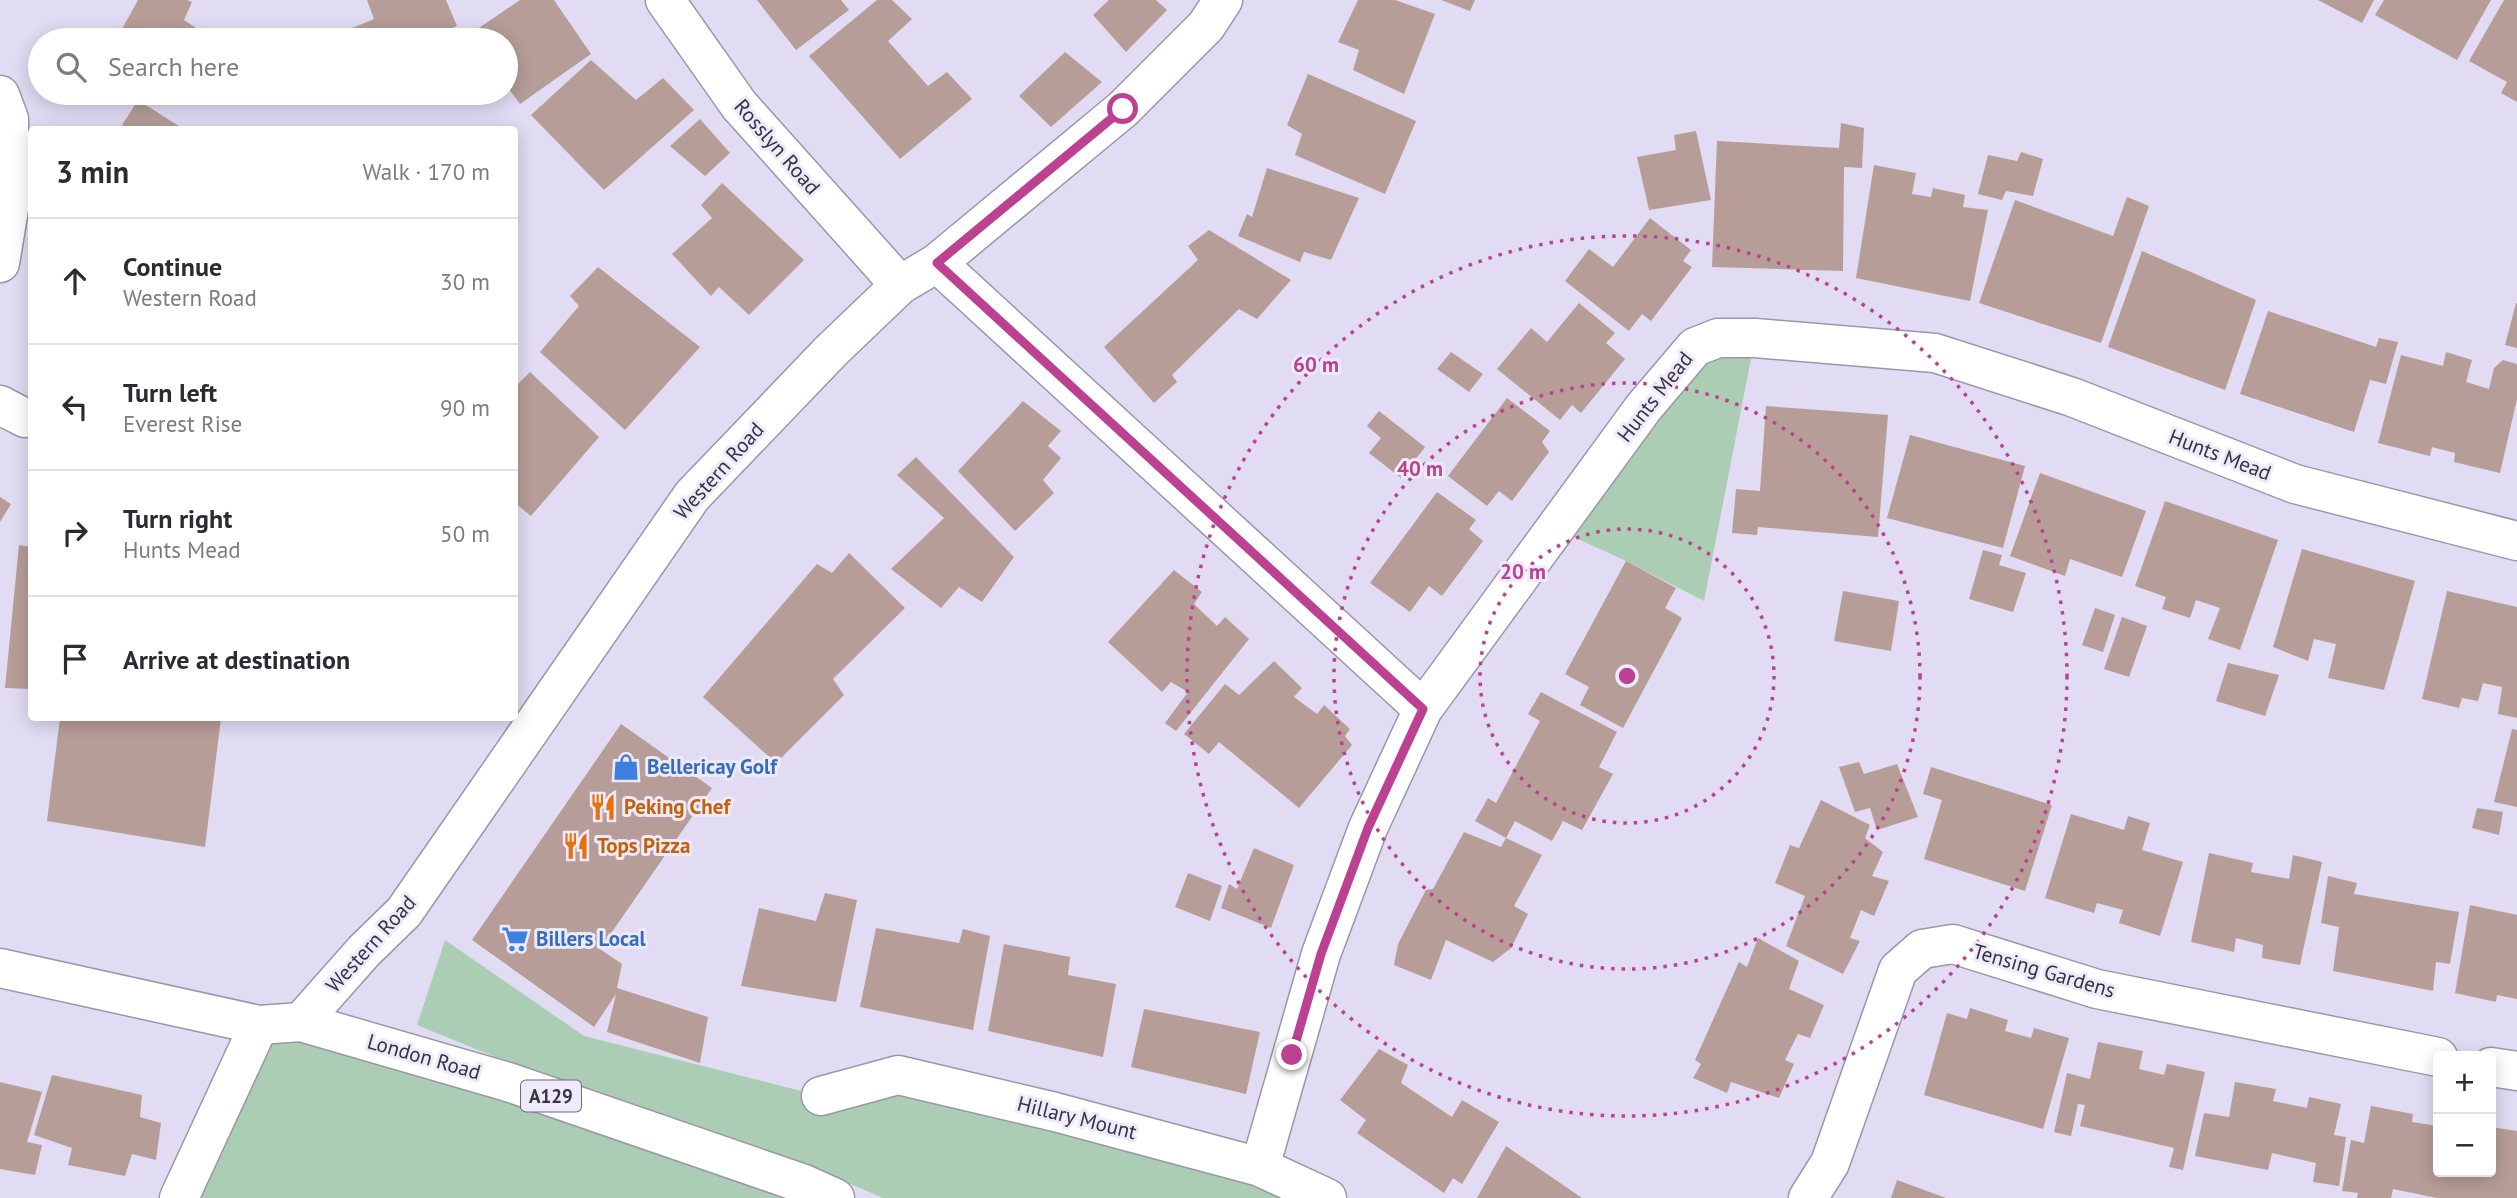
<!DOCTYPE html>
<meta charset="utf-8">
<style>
:root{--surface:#fff;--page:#f2f2f3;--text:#2b2b33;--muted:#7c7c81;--line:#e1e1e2}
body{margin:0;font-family:"PT Sans",sans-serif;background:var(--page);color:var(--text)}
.controls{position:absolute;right:21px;bottom:21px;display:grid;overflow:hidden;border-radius:7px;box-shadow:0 4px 18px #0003}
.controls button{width:63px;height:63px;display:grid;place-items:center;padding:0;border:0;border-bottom:2px solid var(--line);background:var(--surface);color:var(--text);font:35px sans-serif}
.stop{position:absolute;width:21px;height:21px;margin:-16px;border:5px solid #bd4191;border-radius:50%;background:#fff}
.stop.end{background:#bd4191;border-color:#fff;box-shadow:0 2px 7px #0008}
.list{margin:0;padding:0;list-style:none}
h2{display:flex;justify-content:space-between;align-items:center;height:91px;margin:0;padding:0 28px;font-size:30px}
h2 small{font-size:23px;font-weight:400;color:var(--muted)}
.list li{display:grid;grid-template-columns:46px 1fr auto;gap:21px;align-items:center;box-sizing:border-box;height:126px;padding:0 28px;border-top:2px solid var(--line)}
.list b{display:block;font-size:26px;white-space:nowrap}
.list p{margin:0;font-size:23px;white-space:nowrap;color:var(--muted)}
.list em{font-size:23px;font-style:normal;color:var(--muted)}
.icon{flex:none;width:38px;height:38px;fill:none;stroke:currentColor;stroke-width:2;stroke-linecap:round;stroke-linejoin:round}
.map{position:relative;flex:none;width:2517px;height:1198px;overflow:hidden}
.search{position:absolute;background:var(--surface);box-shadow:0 4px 18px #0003;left:28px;top:28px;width:490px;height:77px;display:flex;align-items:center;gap:18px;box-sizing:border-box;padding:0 24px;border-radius:38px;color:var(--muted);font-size:26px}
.panel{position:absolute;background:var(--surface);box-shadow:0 4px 18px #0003;left:28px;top:126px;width:490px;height:595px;border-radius:7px}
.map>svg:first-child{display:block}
.green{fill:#abcdb3}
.building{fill:#b79d98}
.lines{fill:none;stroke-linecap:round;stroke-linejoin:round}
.minor-casing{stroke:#9a96ab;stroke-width:41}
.tertiary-casing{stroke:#9a96ab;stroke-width:41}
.primary-casing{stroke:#9a96ab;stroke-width:41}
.minor{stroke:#fff;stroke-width:38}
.tertiary{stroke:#fff;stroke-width:38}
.primary{stroke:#fff;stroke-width:38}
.route{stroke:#bd4191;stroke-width:9}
.ring{fill:none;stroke:#bd4191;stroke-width:3.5;stroke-dasharray:3.5 7}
.labels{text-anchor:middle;stroke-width:6;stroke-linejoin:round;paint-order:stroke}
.shield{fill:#eeeafc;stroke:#6d6b76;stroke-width:2}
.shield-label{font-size:19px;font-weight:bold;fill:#36343d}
.street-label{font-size:21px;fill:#36343d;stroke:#eeeafc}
.shop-label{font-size:21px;font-weight:bold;fill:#366cbe;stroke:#eeeafc;text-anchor:start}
.food-label{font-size:21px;font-weight:bold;fill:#c56008;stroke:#eeeafc;text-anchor:start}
.centre{fill:#bd4191;stroke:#eeeafc;stroke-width:3.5}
.ring-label{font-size:21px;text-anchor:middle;font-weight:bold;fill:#bd4191;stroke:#eeeafc;stroke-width:6;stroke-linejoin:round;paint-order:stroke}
</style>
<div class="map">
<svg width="2517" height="1198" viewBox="0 0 2517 1198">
<rect width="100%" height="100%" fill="#e1dcf3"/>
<path class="green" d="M1755,338L1704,601L1626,561L1554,528L1673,371Z
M445,940L584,1036L821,1096L898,1075L1327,1198H883L792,1159L566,1086L417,1025Z
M259,1025L835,1198H179Z"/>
<path class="building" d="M138,0H187L192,2L184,20L196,28L189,40H116Z
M367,0H446L457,26L419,40H343L340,33L374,19Z
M520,0H554L591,54L520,104L506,85V40H475L470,34Z
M757,0H841L849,10L796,50Z
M877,0H892L912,19L888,41L928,86L947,72L972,99L900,159L809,56Z
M1109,0H1156L1167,10L1126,52L1093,15Z
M1358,0H1395L1435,14L1404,94L1353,70L1359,50L1338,42Z
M1441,0H1475L1470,11Z
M2318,0H2374L2362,23Z
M2384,0H2491L2457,60L2375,15Z
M2504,0H2517V102L2501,93L2507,82L2469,61Z
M1065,52L1102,82L1051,127L1019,96Z
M591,60L636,100L663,78L694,110L604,190L531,115Z
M1308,74L1416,121L1385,194L1295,155L1302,134L1287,125Z
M138,100L185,130H131L122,125Z
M700,119L730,153L705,176L670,146Z
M1841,123L1864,128L1862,168L1844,167L1843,271L1712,267L1717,141L1839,148Z
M1696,131L1711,200L1649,210L1637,157L1676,150L1674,135Z
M2021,152L2043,159L2033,196L2006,191L2002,200L1978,194L1988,155L2017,161Z
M1874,165L1916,173L1912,194L1931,197L1933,188L1965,195L1963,207L1988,210L1970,301L1856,278Z
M1267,168L1359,198L1331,260L1304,252L1300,262L1238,236L1247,214L1252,217Z
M722,183L804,260L749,315L719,287L711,296L672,254L712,218L701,205Z
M2127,197L2149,206L2101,343L1979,303L2015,200L2113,236Z
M1650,218L1691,250L1683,261L1692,267L1651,321L1642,314L1629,331L1565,281L1589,249L1613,267Z
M1209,230L1291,280L1257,319L1239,309L1172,375L1177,382L1154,403L1104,347L1198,260L1188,246Z
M2142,251L2256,300L2225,390L2108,347Z
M598,267L700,347L625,430L540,352L579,306L570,296Z
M1579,303L1615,333L1606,343L1625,359L1581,413L1572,405L1560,420L1497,369L1531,328L1547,342Z
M2516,303H2517V348L2505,345Z
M2268,311L2376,347L2379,338L2398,342L2386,384L2370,380L2354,432L2240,394Z
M1451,352L1483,374L1469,392L1437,369Z
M2446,352L2472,360L2466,382L2489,389L2494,368L2503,360L2517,364V399L2500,473L2454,462L2455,453L2432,447L2430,456L2378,443L2401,355L2443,366Z
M530,372L599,437L531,516L514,502V410L516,409L514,407V388Z
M1507,398L1550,431L1542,442L1549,452L1512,501L1499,491L1487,506L1448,476Z
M1023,401L1061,431L1048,446L1061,458L1043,480L1054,493L1015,531L958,471Z
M1766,406L1888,415L1878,537L1758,527L1757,535L1732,533L1736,489L1760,491Z
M1379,411L1425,447L1401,478L1369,453L1381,438L1367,426Z
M1910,435L2025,466L2003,548L1887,518Z
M916,457L1014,557L982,602L959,587L941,608L891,569L944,518L897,475Z
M2040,473L2146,511L2122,577L2070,559L2065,576L2010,556Z
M1437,492L1476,520L1469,529L1483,541L1442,596L1429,586L1410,612L1370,583Z
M0,497L11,504L0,522Z
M2165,501L2278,540L2240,650L2208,639L2220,608L2196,600L2190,618L2162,609L2166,597L2135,586Z
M19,545L32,547V689L5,688Z
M2302,549L2415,581L2384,690L2328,678L2336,644L2314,639L2308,661L2273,647Z
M1983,550L2002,555L1999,565L2026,573L2013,612L1969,599Z
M849,553L905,608L833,679L844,695L776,763L703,697L817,564L832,573Z
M1626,561L1676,588L1665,608L1682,618L1623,728L1580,705L1589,687L1565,674Z
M1174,570L1202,592L1194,604L1217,626L1225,617L1249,639L1176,731L1165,723L1188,692L1171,682L1162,692L1108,642Z
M1843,591L1899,601L1891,651L1834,641Z
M2447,591L2517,607V718L2498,714L2502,687L2483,683L2478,701L2462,698L2459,708L2422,699Z
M2095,608L2115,615L2103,652L2082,645Z
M2122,617L2147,626L2129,677L2104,669Z
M1274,661L1302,688L1294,697L1317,714L1324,705L1350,729L1345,736L1352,745L1299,808L1219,742L1209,754L1184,734L1225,684L1239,695Z
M2228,663L2279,675L2265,716L2216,701Z
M1541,692L1617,732L1599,767L1613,774L1582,830L1563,821L1552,841L1515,821L1506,838L1475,821L1488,798L1496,803L1540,721L1528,714Z
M60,718H221L205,847L47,821Z
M621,724L712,788L600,949L622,964L617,988L708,1017L700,1063L607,1032L616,994L594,1027L472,940Z
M2512,729L2517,730V807L2494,802Z
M1859,762L1864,774L1897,764L1918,817L1877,830L1870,808L1855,812L1839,767Z
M1931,767L2052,805L2025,891L1924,859L1942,800L1923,794Z
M1821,800L1870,825L1865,838L1883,852L1872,876L1889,881L1874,916L1861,910L1850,938L1860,941L1843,974L1786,946L1805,896L1775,883L1790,845L1799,848Z
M2477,808L2503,812L2499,835L2472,828Z
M2071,814L2124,830L2128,816L2150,823L2142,850L2183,862L2160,936L2119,923L2123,910L2097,903L2094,913L2045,898Z
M1464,832L1501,847L1506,838L1542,855L1514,906L1528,914L1511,948L1493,962L1446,940L1431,980L1394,965L1398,944L1426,890L1433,889Z
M1254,848L1294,865L1271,928L1221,908L1229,884L1237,889Z
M2209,853L2253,863L2251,872L2289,879L2293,855L2322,862L2300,965L2262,958L2263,945L2236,938L2234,952L2191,942Z
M1188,873L1222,886L1210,921L1175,907Z
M2328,876L2357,883L2354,894L2459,912L2450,964L2436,962L2433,991L2333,971L2339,927L2321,923Z
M825,893L857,900L836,1002L741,986L759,908L816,921Z
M2470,905L2517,915V999L2497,995L2496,1002L2455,993Z
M876,928L959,943L963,929L990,936L973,1030L860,1007Z
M1758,938L1799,961L1789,989L1824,1005L1810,1038L1798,1034L1785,1060L1794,1064L1779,1098L1731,1082L1727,1093L1693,1078L1701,1064L1695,1060L1739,962L1747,967Z
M1004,944L1070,957L1068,975L1116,984L1103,1057L988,1031Z
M1970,1008L2008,1020L2005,1031L2031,1038L2034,1028L2069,1038L2043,1129L1924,1095L1947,1013L1967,1019Z
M1144,1009L1260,1032L1246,1094L1131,1067Z
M2098,1042L2143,1051L2139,1069L2164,1075L2167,1064L2205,1072L2183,1170L2169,1167L2174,1148L2080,1126L2085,1105L2078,1104L2071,1136L2054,1132L2067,1073L2090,1079Z
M1379,1049L1408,1065L1401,1083L1452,1117L1462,1100L1499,1122L1462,1184L1453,1178L1444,1193L1357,1133L1366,1120L1340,1100Z
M52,1075L142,1095L140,1117L161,1123L156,1160L132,1154L125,1176L68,1165L72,1148L34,1135Z
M0,1082L42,1092L27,1142L42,1145L35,1175L0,1169Z
M2235,1082L2276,1089L2273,1101L2307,1108L2309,1097L2341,1104L2334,1135L2346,1137L2339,1186L2313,1182L2316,1163L2272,1153L2268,1170L2195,1156L2204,1113L2229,1117Z
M2371,1106L2413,1114L2412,1122L2438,1126V1172H2491V1127L2517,1131V1198H2437L2393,1189L2391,1198H2357L2358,1193L2342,1191L2351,1140L2364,1143Z
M1506,1146L1582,1198H1477Z
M1897,1180L1946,1198H1891Z"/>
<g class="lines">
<defs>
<path id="minor" d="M665,0L739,105L900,285
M0,95L9,119V209L0,263
M937,263L1423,709
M0,405L25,418
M2491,1067L2517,1071
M821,1096L898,1075L1055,1112L1260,1167L1327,1198
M1260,1167L1321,954L1368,828L1423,709L1644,407L1695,347L1718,338H1755L1935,353L2072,397L2295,484L2517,541
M1808,1198L1830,1163L1898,970L1922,949L1953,944L2097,989L2438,1057"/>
<path id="tertiary" d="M301,1022L364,951L404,912L692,496L831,351L900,285L937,263L1123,109L1206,26L1223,0
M179,1198L259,1025"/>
<path id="primary" d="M0,968L259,1025L301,1022L508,1082L804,1184L835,1198"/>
</defs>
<use href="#minor" class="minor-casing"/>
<use href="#tertiary" class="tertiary-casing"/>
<use href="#primary" class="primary-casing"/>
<use href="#minor" class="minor"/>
<use href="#tertiary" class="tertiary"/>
<use href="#primary" class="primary"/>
</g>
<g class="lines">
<path class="route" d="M1123,109L937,263L1423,709L1368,828L1321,954L1292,1055"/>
</g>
<g class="ring">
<circle cx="1627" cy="676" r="147"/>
<circle cx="1627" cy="676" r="293"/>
<circle cx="1627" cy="676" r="440"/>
</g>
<defs>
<symbol id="shop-bare" viewBox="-9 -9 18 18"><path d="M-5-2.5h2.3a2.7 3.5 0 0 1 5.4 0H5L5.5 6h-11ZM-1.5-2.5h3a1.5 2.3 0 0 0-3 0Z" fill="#3f7fe0" stroke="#eeeafc" stroke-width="2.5" paint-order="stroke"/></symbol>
<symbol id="restaurant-bare" viewBox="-9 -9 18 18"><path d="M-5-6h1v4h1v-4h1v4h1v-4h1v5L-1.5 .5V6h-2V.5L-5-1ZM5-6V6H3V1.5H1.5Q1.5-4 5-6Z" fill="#e8710a" stroke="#eeeafc" stroke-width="2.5" paint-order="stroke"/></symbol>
<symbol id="supermarket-bare" viewBox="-9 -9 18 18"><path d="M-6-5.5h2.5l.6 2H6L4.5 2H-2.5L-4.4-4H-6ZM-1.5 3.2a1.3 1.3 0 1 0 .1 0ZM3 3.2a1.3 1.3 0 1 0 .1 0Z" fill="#3f7fe0" stroke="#eeeafc" stroke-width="2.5" paint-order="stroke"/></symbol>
</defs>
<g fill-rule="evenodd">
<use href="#shop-bare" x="607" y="748" width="38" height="38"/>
<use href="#restaurant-bare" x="584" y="788" width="38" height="38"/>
<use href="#restaurant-bare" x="557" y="827" width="38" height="38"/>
<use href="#supermarket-bare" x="496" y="920" width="38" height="38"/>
</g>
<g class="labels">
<rect class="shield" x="521" y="1080.5" width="60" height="31" rx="5"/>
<g class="shield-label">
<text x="551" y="1103">A129</text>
</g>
<g class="street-label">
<text transform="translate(777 147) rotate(49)" y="7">Rosslyn Road</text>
<text transform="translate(1655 397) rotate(-52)" y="7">Hunts Mead</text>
<text transform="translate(2220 455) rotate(21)" y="7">Hunts Mead</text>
<text transform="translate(719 471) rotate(-48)" y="7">Western Road</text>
<text transform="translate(371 944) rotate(-48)" y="7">Western Road</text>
<text transform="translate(2044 971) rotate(16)" y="7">Tensing Gardens</text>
<text transform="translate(424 1057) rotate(16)" y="7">London Road</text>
<text transform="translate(1077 1118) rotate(14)" y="7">Hillary Mount</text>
</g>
<g class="shop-label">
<text x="647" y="774">Bellericay Golf</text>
<text x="536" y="946">Billers Local</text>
</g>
<g class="food-label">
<text x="624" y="814">Peking Chef</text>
<text x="597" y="853">Tops Pizza</text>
</g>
</g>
<circle cx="1627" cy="676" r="10" class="centre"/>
<g class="ring-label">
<text x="1316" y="372">60 m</text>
<text x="1420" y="476">40 m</text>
<text x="1523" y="579">20 m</text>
</g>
</svg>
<div class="controls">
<button>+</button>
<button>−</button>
</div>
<div class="stop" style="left:1123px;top:109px"></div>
<div class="stop end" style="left:1292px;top:1055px"></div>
<div class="search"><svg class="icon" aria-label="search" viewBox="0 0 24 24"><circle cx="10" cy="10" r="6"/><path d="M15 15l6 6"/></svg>Search here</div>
<section class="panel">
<h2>3 min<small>Walk · 170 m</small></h2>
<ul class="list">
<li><svg class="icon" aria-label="ahead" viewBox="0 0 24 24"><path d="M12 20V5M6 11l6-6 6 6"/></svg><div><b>Continue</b><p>Western Road</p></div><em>30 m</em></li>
<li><svg class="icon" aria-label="left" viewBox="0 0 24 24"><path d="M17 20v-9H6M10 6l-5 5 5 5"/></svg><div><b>Turn left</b><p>Everest Rise</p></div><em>90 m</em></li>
<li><svg class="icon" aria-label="right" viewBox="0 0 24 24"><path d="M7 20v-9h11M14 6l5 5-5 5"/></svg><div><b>Turn right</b><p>Hunts Mead</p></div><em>50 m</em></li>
<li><svg class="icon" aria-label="arrive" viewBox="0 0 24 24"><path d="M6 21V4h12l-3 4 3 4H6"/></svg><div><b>Arrive at destination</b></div></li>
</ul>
</section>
</div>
